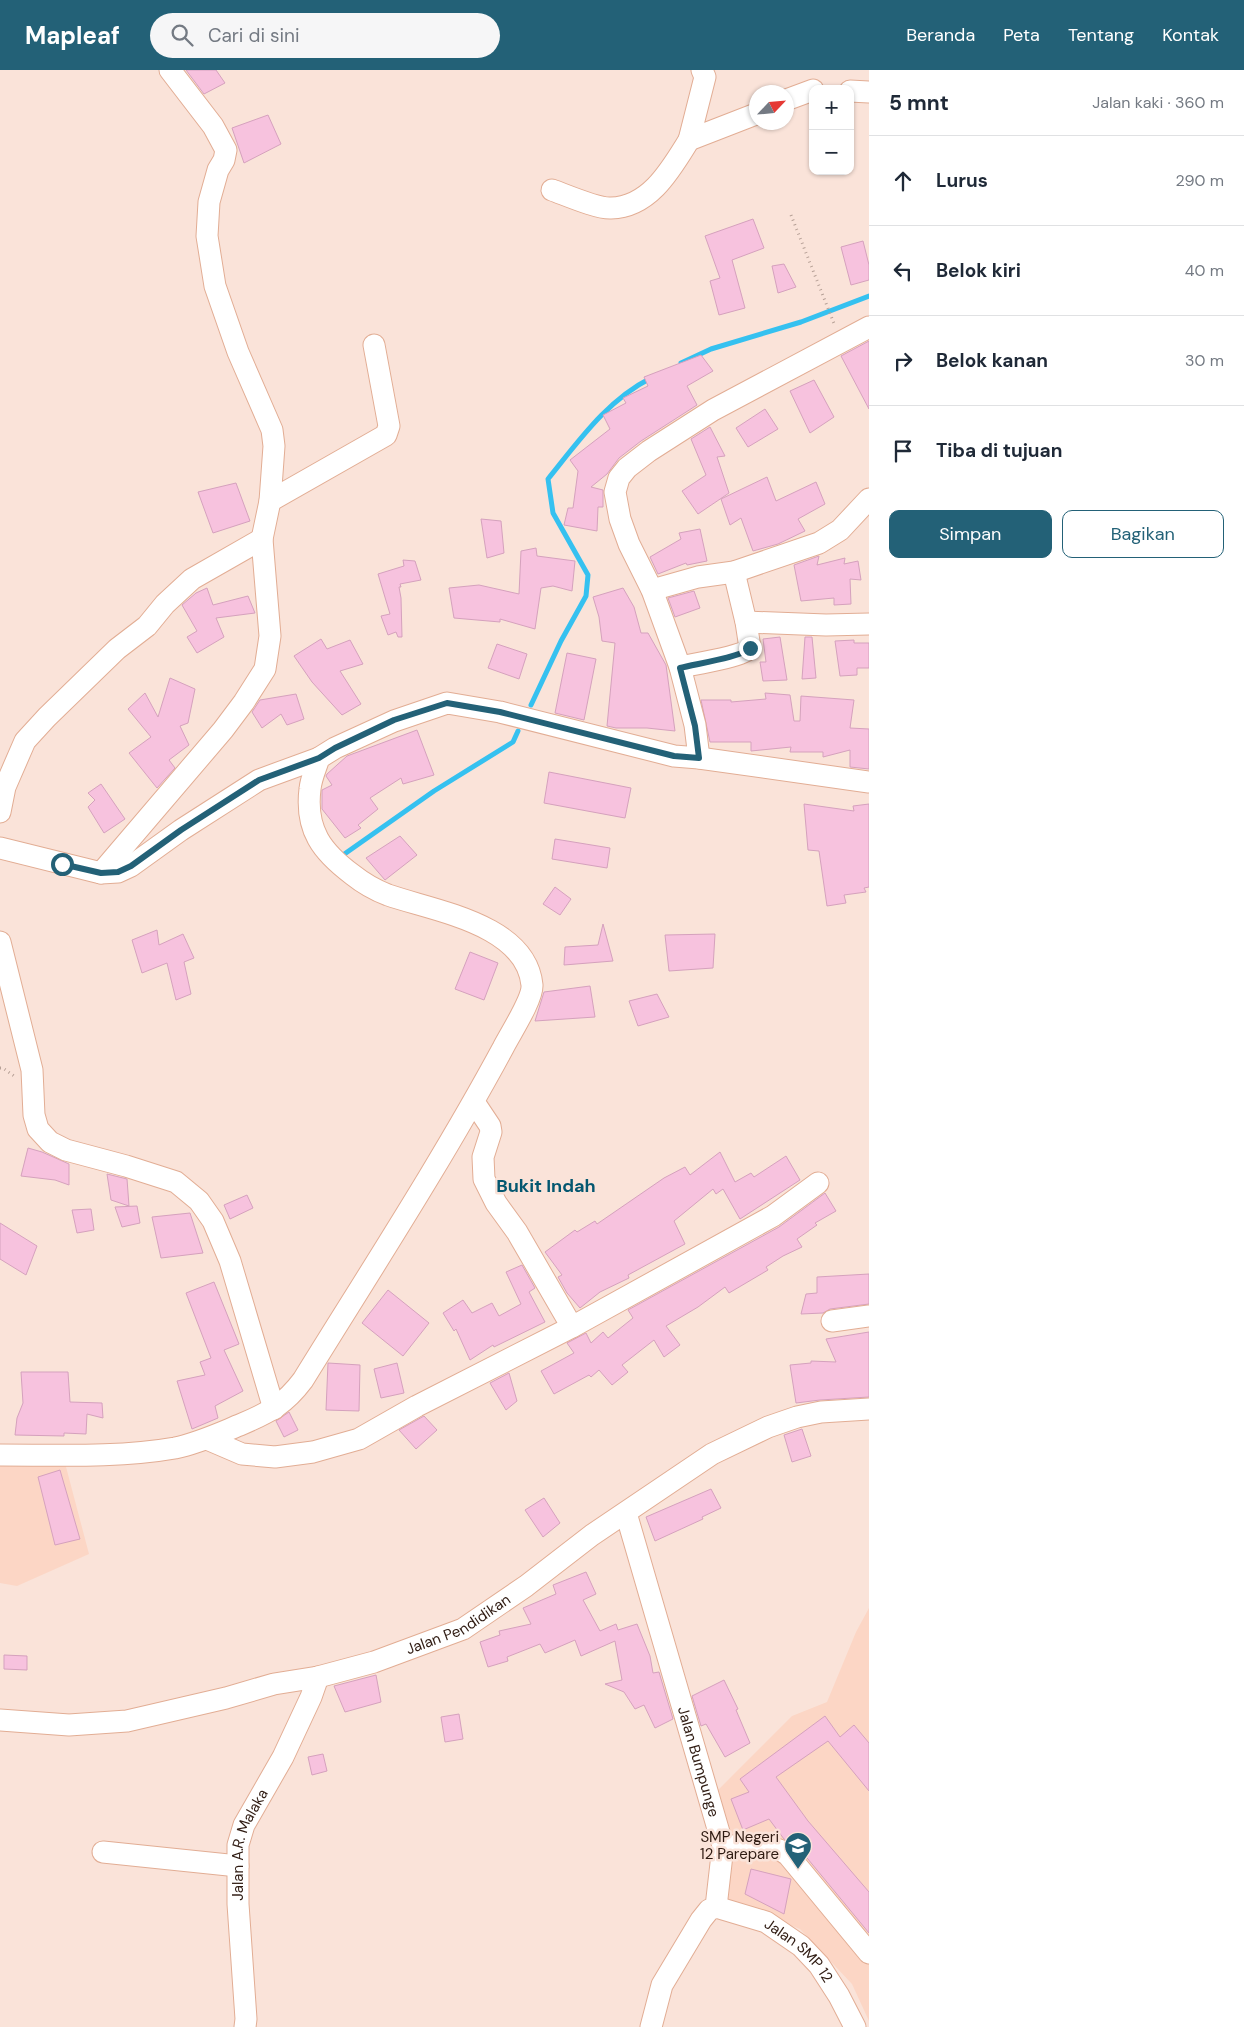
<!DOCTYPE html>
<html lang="id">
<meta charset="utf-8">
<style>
:root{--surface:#fff;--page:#f6f6f7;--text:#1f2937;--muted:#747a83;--line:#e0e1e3;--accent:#236177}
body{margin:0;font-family:"DM Sans",sans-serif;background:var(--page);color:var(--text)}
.controls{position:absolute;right:15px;top:15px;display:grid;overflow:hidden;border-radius:10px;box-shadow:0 1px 4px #0004}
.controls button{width:45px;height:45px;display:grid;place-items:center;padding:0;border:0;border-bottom:1px solid var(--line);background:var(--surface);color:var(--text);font:25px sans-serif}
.compass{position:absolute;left:749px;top:15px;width:45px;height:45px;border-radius:50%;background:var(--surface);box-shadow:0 1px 4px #0004;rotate:64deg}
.stop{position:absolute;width:15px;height:15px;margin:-11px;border:4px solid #236177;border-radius:50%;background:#fff}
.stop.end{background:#236177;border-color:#fff;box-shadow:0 1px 5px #0008}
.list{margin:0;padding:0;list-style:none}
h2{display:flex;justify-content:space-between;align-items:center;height:65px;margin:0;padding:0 20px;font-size:21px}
h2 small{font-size:16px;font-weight:400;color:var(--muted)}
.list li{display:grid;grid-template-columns:32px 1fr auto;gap:15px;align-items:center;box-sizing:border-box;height:90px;padding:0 20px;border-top:1px solid var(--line)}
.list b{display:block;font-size:19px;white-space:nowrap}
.list em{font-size:16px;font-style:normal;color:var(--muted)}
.actions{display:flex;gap:10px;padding:15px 20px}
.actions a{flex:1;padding:11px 0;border:1px solid var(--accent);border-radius:10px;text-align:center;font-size:18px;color:var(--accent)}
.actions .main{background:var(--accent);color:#fff}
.icon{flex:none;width:28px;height:28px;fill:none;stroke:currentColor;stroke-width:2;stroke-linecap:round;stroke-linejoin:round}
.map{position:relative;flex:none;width:869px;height:1957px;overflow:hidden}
header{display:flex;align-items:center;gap:30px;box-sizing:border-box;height:70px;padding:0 25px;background:var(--accent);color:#fff}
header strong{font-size:24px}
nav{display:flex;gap:28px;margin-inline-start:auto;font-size:18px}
.search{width:350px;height:45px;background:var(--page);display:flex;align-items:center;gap:12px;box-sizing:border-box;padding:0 18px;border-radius:28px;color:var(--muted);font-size:19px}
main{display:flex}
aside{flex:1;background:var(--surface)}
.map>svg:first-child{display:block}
.built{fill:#fcd6c5}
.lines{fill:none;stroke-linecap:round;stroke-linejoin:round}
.stream{stroke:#35c1f0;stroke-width:5}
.building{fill:#f7c2de;stroke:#d5a1bd}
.minor-casing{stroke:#e2ad94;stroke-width:23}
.path{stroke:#b7a197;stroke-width:3;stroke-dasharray:1 4;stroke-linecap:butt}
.minor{stroke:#fff;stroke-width:21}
.route{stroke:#236177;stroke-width:6}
.labels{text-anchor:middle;stroke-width:5;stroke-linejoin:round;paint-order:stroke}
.street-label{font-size:15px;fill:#2f1b12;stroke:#fae3d9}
.poi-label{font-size:15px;fill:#2f1b12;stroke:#fae3d9;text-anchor:end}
.quarter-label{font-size:18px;font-weight:bold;fill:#045770;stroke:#fae3d9}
</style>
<header>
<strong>Mapleaf</strong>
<div class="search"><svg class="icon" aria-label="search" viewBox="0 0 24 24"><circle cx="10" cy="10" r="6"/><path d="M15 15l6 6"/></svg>Cari di sini</div>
<nav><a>Beranda</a><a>Peta</a><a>Tentang</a><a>Kontak</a></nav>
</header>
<main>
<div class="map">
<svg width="869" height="1957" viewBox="0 0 869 1957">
<rect width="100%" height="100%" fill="#fae3d9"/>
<path class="built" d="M0,1392L65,1393L89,1484L17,1516L0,1513Z
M869,1538V1951L852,1914L800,1859L726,1830L717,1721L792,1646L827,1632L856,1562Z"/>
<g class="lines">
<path class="stream" d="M681,293L711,279L801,252L869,226
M531,635L561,571L586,526L588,505L553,443L548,409C578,372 607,330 651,308
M343,785L434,721L513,672L518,661"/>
</g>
<path class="building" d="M186,0H216L225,13L204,24Z
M268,45L281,74L244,93L232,58Z
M753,149L764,178L732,190L745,238L719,245L710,211L720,208L705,166Z
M863,171L869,195V210L851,215L841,177Z
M784,194L796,217L778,223L772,196Z
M869,271V339L841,286Z
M701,285L713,301L687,316L697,335L641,371L619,388L607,404L591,417L603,420V437H598L597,461L564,455L568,438H573L578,401L570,390L610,359L603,345L626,333L623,328L648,316L644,307Z
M814,310L834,347L810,363L790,321Z
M765,339L778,359L748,377L736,358Z
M710,357L725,386L717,387L729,423L698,444L682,421L706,405L691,369Z
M767,407L776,431L816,412L825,434L798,449L805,461L778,474L753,481L741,448L730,455L721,429Z
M236,413L250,451L213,463L198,422Z
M481,449L501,451L504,483L487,488Z
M700,459L707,491L687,495L686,493L658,504L650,487L681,469L679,463Z
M536,478L537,486L575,491L572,521L553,516L541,518L535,559L500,549V552L454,548L449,518L479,515L519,524L521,481Z
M819,486L817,495L845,488L844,494L858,491L861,510L850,509L851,534L834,535V528L801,531L794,495Z
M403,490L415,491L421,510L400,514L401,517H399L401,528L402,567H398L396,562L388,565L381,546L390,544L378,504L404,496Z
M207,518L213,535L248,526L255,543L216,548L224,567L197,583L187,567L197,561L182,535L196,523Z
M623,518L634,537L641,563H648L666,595L675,661L647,658H616L607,656L615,573L602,571L599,547L593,527Z
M694,521L700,538L675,547L668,528Z
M780,567L787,610L763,611L760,592H766L763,569Z
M805,567H812L816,608L802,609Z
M321,569L327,579L350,570L363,594L340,601L361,634L342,645L312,612L294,586Z
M854,570V573H869V598H857V605L840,606L835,571Z
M497,574L527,584L519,609L488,598Z
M567,583L596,589L584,650L555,643Z
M170,608L195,619L188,653L180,656L189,675L169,690L175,698L157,718L129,683L151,667L128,639L145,623L158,647Z
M765,623L790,625L794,651H800L801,626L854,630L850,658L869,659V699L850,697V680L823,687V682H790L791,677L751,681V672H710L701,630H731V632L766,629Z
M296,624L304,649L287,655L281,644L262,658L252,642L260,630Z
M417,660L434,705L403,714L401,708L370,728L378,739L358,755L361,758L345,768L322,739V720L332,715L326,706L327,704L347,686Z
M549,702L631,718L625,748L544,733Z
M101,714L125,749L104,763L88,737L95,730L88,723Z
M804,734L854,741L853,736L869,734V817L864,818L866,822L844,825L846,833L827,836L819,781L808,780Z
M400,766L417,785L385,810L366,788Z
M555,769L610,778L607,798L552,789Z
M555,817L571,829L560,845L543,834Z
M603,854L613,891L564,895L565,877L598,875Z
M157,860L159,875L183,864L194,888L184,892L191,924L176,930L167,893L142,903L132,870Z
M715,864L713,898L669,901L665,865Z
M470,882L498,893L484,930L455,919Z
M590,916L595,947L535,951L544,922Z
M657,924L669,947L638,956L629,931Z
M28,1078L42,1082L69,1094V1115L55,1110L21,1106Z
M720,1082L735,1112L751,1103L754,1107L786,1086L800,1110L740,1149L723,1119L716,1124L713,1119L674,1151L685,1174L628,1205L629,1208L600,1222L580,1238L567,1223L558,1207L562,1205L545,1182L575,1160L577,1162L595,1151L597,1154L664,1108L685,1097L690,1105Z
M107,1104L127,1109L129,1136L111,1130Z
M825,1123L836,1141L815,1153L817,1155L797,1169L802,1177L783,1186L766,1197L768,1200L729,1223L725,1217L698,1237L666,1256L680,1275L664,1287L654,1270L622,1295L628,1302L612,1315L599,1300L591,1307L589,1305L554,1324L541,1301L574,1283L567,1273L586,1263L591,1273L603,1262L608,1268L633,1248L628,1240L779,1157Z
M247,1125L253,1138L230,1149L224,1135Z
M137,1136L140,1153L122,1157L115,1137Z
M91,1139L94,1160L77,1163L72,1140Z
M190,1143L203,1183L161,1188L152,1147Z
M0,1153L37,1176L26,1205L0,1189Z
M522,1195L535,1218L529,1222L545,1252L494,1277L493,1275L470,1290L456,1259L454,1261L443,1243L463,1230L472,1243L492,1233L499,1246L521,1234L506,1202Z
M869,1204V1234L830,1239L823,1243L801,1244L806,1224L817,1223V1207Z
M214,1212L239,1274L224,1280L243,1321L215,1336L218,1348L192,1359L177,1311L205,1305L200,1292L211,1288L186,1223Z
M388,1220L429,1253L403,1286L362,1253Z
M869,1262V1327L820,1330L796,1333L790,1295L811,1293V1291L836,1292L826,1269Z
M328,1293L360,1295L359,1341L326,1340Z
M397,1293L404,1323L381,1328L374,1299Z
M21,1302H68L70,1332L102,1333L103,1348L87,1344L86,1364L64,1363V1366L15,1365L17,1348L23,1333Z
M509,1303L517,1331L506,1340L490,1313Z
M289,1342L298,1360L284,1367L276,1351Z
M424,1346L437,1360L416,1379L399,1360Z
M802,1359L811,1386L792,1392L784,1365Z
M60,1400L80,1469L55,1475L38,1407Z
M711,1419L721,1438L702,1447L703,1449L655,1471L646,1447Z
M544,1428L560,1453L543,1467L525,1440Z
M586,1502L596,1524L583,1530L600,1561L616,1554L618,1560L637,1554L650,1586L653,1603L659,1602L673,1649L655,1658L644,1635L635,1639L624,1622L605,1614L622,1610L615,1571L581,1586L575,1570L545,1583L540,1574L507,1587L508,1591L488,1597L480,1572L500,1565L499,1561L531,1554L523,1538L556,1524L553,1515Z
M4,1585L27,1586V1600L4,1599Z
M376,1605L381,1632L345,1642L334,1616Z
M724,1610L738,1639L736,1640L750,1673L725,1687L706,1654L701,1656L692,1626Z
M459,1644L463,1669L445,1672L441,1647Z
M825,1646L840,1667L854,1655L869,1673V1721L828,1671L776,1707L808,1751L869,1822V1863L798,1777L784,1769L769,1749L743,1760L731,1729L749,1722L740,1709Z
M323,1684L327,1701L312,1705L308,1687Z
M751,1799L791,1809L784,1844L745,1824Z"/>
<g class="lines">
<defs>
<g id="minor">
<path d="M702,0L705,7L689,70L756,44"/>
<path d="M850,21L869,22"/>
<path d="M786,30L813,20"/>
<path d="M552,120C566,125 598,139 611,138C650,137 671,99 689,70"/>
<path d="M270,431L386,365L389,356L374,275"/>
<path d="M652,520L698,507L734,502L819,473L840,460L869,429"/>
<path d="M746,552L826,555L869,554"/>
<path d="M680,597C694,594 742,587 750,578L746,552L734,502"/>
<path d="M699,688L695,655L680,597L652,520L629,474L620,449L615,422L619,408L627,398L649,381L713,340L869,257"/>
<path d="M0,742L5,717L25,671L47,647L117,579L147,556L165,534L192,509L262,469"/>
<path d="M0,778L101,803L118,802L131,796L181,760L259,710L319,688"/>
<path d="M101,803L223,660L244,632L265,599L270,566L262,469L270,431L274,376L272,360L238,282L215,216L207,166L209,132L218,100L224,90L226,80L213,56L170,0"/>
<path d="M0,872L32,1000L34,1045L38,1059L50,1072L66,1080L126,1096L176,1112L199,1131L213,1151L230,1191L274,1339"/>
<path d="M474,1032L490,1056L491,1062L483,1087L484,1109L496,1133L517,1162L572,1257"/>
<path d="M832,1251L869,1246"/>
<path d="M207,1369L242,1384L275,1387L313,1382L359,1369L417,1336L572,1257L773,1146L818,1113"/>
<path d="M0,1385C57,1385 118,1388 175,1378C199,1373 220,1363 242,1354C270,1342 285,1334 303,1310C371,1200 442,1091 503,978C510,964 533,929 532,915C526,854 434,841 388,825C375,820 363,813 353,805C322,782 305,760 310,719C311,708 316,698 319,688L335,678L394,651L447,633L500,642L674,686L699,688L869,712"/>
<path id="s1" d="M626,1443L723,1776L716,1837L709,1840L701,1850L662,1915L651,1957"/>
<path id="s2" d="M0,1650L69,1655L127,1651L226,1628L274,1614L318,1607L374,1592L463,1559L526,1516L592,1465L712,1384L768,1357L797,1347L821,1342L869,1339"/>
<path d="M723,1776C743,1776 771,1772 788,1785L869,1883"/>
<path d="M103,1782L238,1796"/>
<path id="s3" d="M716,1837L766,1852L801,1876L819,1895L839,1926L855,1957"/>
<path id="s4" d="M245,1957L246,1949L238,1834V1775L244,1755L283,1687L311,1627L318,1607"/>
</g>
</defs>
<use href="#minor" class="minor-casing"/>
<path class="path" d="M791,145L835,256
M0,998H3L14,1006"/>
<use href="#minor" class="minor"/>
</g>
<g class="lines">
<path class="route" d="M62,794L101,803L118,802L131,796L181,760L259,710L319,688L335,678L394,650L447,633L500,642L674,686L699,688L695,656L680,598C694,594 743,587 750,578"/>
</g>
<defs>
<symbol id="school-pin" viewBox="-11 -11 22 30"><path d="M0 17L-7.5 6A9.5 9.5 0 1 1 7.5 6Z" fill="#236177" stroke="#fae3d9"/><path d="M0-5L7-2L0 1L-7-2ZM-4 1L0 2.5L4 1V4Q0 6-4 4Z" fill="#fff"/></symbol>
</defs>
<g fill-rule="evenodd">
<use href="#school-pin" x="782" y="1760" width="32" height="43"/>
</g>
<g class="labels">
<g class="street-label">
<text dy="5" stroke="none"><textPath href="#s2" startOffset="474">Jalan Pendidikan</textPath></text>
<text dy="5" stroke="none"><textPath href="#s1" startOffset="259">Jalan Bumpunge</textPath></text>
<text dy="5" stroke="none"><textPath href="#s4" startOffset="185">Jalan A.R. Malaka</textPath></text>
<text dy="5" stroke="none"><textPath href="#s3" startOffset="96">Jalan SMP 12</textPath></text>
</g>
<g class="poi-label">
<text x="779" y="1772">SMP Negeri<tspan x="779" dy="17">12 Parepare</tspan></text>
</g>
<g class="quarter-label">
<text x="546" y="1122">Bukit Indah</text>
</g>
</g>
</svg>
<div class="controls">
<button>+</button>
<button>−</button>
</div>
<svg class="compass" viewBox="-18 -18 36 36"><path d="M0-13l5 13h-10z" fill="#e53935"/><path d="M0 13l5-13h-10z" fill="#747a83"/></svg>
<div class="stop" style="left:62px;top:794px"></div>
<div class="stop end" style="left:750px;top:578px"></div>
</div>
<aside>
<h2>5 mnt<small>Jalan kaki · 360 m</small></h2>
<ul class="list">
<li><svg class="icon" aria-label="ahead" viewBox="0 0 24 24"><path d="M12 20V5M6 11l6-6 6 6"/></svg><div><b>Lurus</b></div><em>290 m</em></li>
<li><svg class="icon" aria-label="left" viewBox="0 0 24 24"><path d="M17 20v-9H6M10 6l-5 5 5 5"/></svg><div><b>Belok kiri</b></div><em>40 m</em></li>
<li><svg class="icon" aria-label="right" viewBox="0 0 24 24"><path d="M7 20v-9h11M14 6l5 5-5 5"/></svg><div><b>Belok kanan</b></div><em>30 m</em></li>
<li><svg class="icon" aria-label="arrive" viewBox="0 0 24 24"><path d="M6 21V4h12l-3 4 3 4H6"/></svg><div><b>Tiba di tujuan</b></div></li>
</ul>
<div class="actions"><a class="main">Simpan</a><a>Bagikan</a></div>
</aside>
</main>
